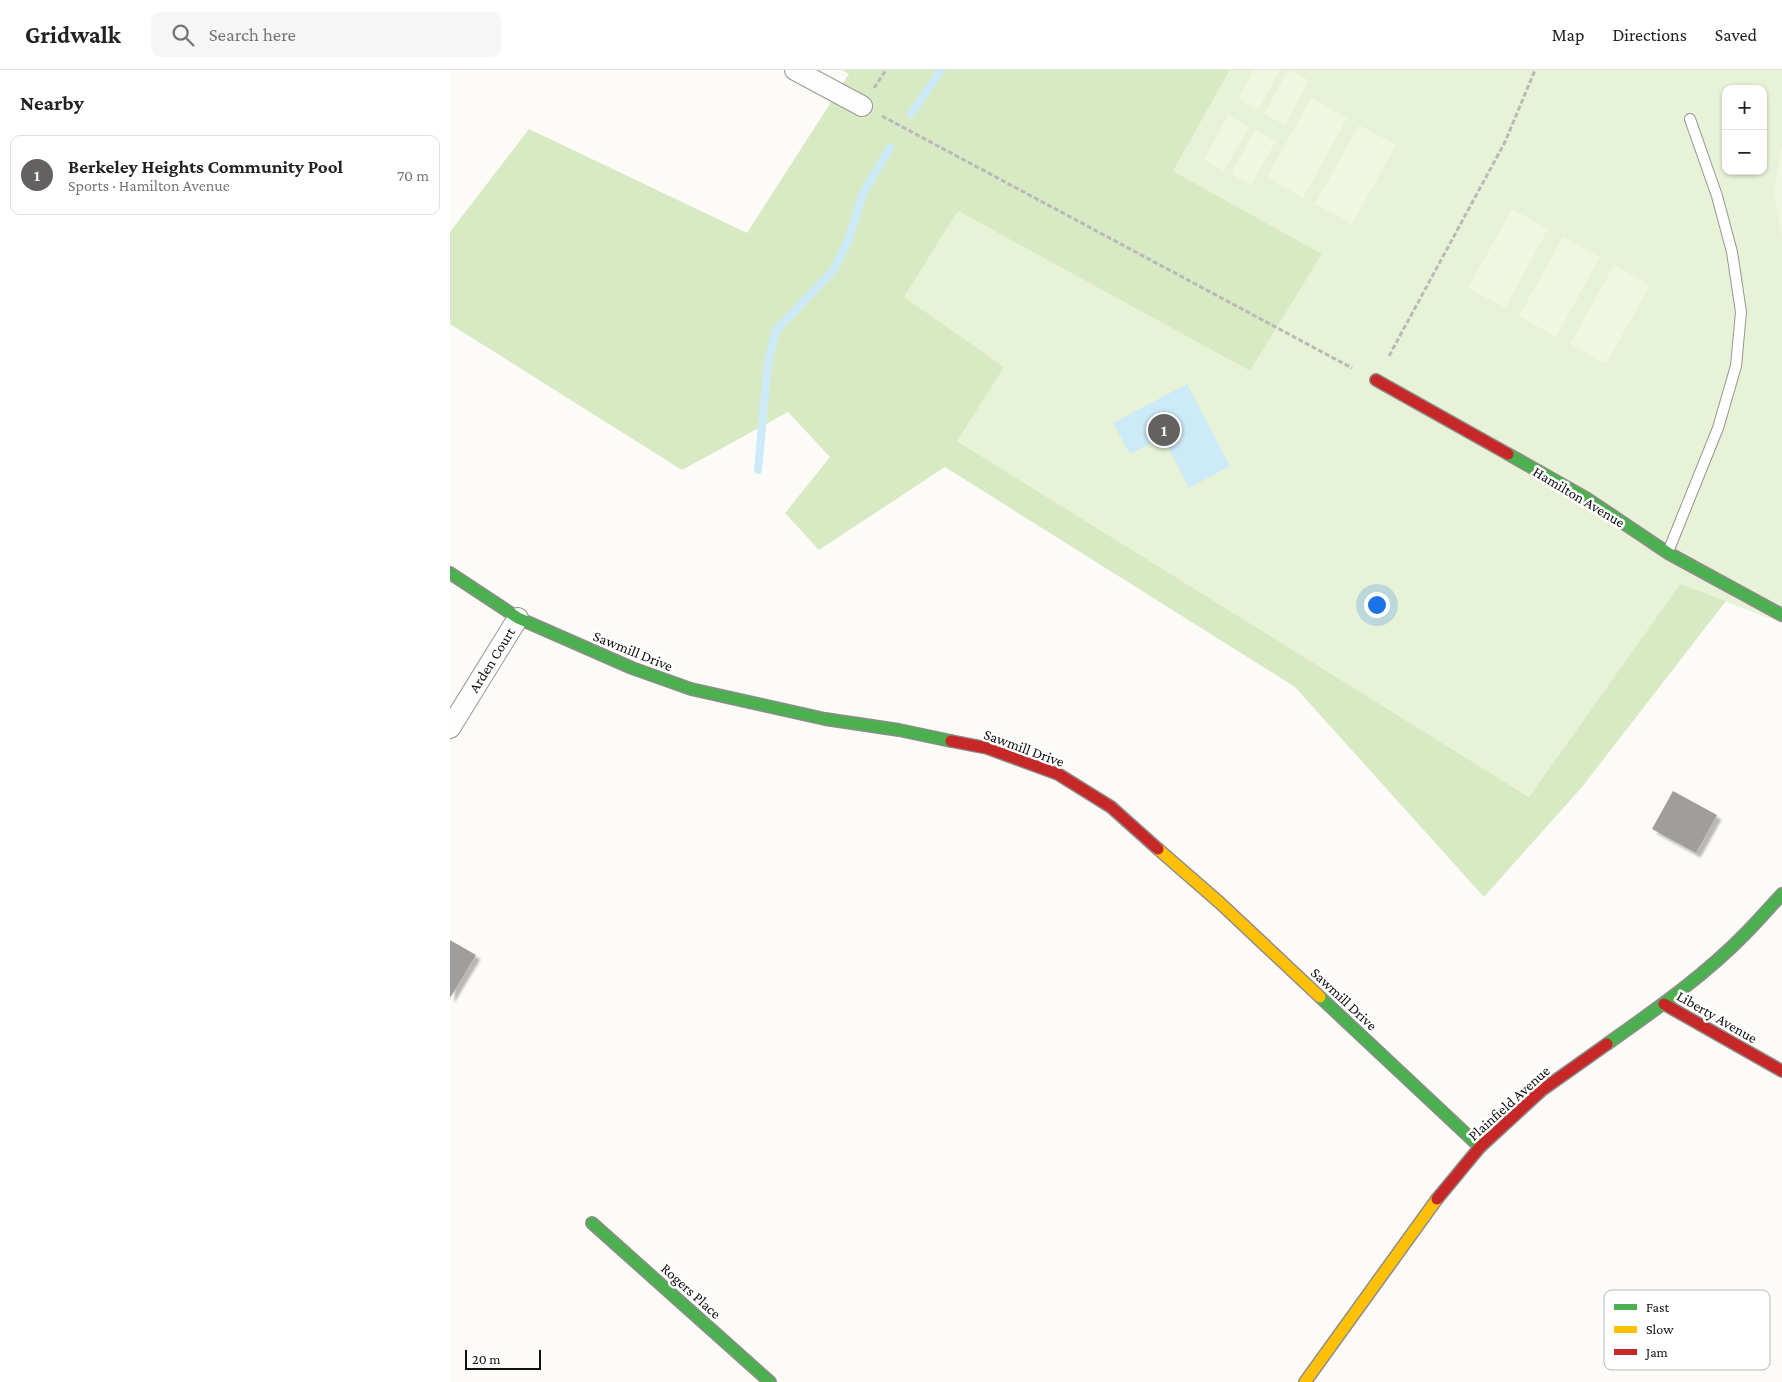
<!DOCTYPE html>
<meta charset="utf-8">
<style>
:root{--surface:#fff;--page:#f6f6f6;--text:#222;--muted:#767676;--line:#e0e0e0;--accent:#636261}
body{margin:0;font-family:"Crimson Pro",serif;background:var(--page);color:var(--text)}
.controls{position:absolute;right:15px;top:15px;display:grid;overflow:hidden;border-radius:10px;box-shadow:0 1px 4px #0004}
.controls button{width:45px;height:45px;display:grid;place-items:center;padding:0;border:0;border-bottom:1px solid var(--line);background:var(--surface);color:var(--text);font:25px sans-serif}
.scale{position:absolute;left:15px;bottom:12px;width:76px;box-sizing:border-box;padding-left:5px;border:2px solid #101010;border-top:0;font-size:14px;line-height:18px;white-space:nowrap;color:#101010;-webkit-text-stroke:4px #fff;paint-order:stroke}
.you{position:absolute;left:926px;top:534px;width:18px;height:18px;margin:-12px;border:4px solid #fff;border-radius:50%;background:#1a73e8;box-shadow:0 0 0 8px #1a73e833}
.badge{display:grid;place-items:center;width:32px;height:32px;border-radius:50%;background:var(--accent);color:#fff;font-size:16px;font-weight:700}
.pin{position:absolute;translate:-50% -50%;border:2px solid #fff;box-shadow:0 1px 5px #0006}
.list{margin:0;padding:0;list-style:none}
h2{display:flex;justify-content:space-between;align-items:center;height:65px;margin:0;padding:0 20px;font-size:21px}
h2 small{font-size:16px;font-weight:400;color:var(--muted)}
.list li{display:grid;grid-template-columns:32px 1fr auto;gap:15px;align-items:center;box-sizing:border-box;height:80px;margin:0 10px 10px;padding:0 10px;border:1px solid var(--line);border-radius:10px}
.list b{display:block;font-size:19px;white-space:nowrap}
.list p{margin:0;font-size:16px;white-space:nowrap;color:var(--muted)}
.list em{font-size:16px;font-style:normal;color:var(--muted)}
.icon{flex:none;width:28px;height:28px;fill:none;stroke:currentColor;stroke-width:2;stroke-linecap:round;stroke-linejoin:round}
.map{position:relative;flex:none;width:1332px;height:1312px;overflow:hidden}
header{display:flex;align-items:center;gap:30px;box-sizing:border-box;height:70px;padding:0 25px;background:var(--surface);border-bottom:1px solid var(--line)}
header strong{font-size:24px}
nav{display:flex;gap:28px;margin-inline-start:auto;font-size:18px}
.search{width:350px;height:45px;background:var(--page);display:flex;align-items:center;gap:12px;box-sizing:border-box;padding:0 18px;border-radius:10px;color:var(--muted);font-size:19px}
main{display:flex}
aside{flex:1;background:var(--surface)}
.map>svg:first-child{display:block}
.green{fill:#e7f2d7;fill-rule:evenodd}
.forest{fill:#d8eac4}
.pitch{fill:#f0f6e0}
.water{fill:#cceaf7}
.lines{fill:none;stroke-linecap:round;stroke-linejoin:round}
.stream{stroke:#cceaf7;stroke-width:8}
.building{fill:#a09e9c;filter:url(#shadow)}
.lane-casing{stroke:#969694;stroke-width:12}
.street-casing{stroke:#969694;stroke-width:22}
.fast-casing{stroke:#8d8c8b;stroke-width:14}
.slow-casing{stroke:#8d8c8b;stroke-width:14}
.jam-casing{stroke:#8d8c8b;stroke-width:14}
.path{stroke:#b9b9b8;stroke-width:3;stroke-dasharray:5 2.5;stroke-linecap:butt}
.lane{stroke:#fffefe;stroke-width:10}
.street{stroke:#fffefe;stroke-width:20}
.fast{stroke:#4caf50;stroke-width:11}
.slow{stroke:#ffc107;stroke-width:11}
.jam{stroke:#c62828;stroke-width:11}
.labels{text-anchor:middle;stroke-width:5;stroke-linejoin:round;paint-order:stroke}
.street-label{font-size:15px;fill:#101010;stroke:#fff}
.key{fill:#fff;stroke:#b7b7b7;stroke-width:1}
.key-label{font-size:14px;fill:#101010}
</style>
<header>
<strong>Gridwalk</strong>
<div class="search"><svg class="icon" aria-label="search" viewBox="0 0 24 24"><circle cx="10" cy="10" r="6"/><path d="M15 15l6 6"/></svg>Search here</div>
<nav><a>Map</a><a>Directions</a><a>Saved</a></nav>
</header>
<main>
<aside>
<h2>Nearby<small></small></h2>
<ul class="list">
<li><span class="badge">1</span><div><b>Berkeley Heights Community Pool</b><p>Sports · Hamilton Avenue</p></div><em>70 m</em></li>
</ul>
</aside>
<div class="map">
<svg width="1332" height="1312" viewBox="0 0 1332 1312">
<defs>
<filter id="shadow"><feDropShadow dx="4.5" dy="4.5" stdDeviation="1" flood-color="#0004"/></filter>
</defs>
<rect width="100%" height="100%" fill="#fcfbf7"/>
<path class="green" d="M780,0H1332V553L1230,514L1079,727L507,371L454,227L508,141L800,301L872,184L723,101ZM1276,19H1313V101H1276Z"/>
<path class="forest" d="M392,0H780L723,101L872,184L800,301L508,141L454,227L554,297L507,371L1079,727L1230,514L1276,531L1132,717L1034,827L845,617L495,397L369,480L335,443L380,387L338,342L232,400L0,254V162L79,59L297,163L399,4Z"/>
<path class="pitch" d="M804,0H830L808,40L788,29Z
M838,0L859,10L835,55L814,44Z
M861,28L897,48L853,128L817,107Z
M778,45L799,57L774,101L754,90Z
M909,55L946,75L902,154L865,134Z
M805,60L826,71L801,115L781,104Z
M1332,73V168L1324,120Z
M1062,139L1098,159L1055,238L1018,218Z
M1113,167L1150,187L1106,267L1069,246Z
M1164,195L1200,215L1156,294L1120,274Z"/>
<path class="water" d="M737,314L780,396L739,418L713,367L680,384L663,353Z"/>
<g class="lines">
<path class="stream" d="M461,44L491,0
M308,400L318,292L326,260L383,201L398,171L413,123L440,78"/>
</g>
<path class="building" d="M1223,721L1267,745L1246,783L1202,759Z
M0,870L26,885L0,928Z"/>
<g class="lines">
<defs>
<path id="lane" d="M1218,482L1268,358L1286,296L1291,242L1282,182L1267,126L1240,49"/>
<path id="street" d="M345,0L412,36
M0,658L68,548"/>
<path id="fast" d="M1058,384L1136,428L1218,483L1332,545
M0,503L68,548L182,598L241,619L375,649L449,660L501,671
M870,927L1030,1077
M1157,974C1205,940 1254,906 1295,864C1308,851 1320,837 1332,824
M142,1153L320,1312"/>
<path id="slow" d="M708,779L770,833L870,927
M855,1312L987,1129"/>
<path id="jam" d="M926,310L1058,384
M501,671L537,678L608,704L661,737L708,779
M1214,934L1332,1001
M987,1129L1030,1077L1092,1020L1157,974"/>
</defs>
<use href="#lane" class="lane-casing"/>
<use href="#street" class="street-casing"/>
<use href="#fast" class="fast-casing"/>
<use href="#slow" class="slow-casing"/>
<use href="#jam" class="jam-casing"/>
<path class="path" d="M424,18L436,0
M432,46L902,298
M939,286L1055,72L1085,0"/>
<use href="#lane" class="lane"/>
<use href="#street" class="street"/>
<use href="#fast" class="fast"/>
<use href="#slow" class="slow"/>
<use href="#jam" class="jam"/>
</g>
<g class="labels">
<g class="street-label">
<text transform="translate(1129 427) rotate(31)" y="5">Hamilton Avenue</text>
<text transform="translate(183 581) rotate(22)" y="5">Sawmill Drive</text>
<text transform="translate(42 590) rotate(-58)" y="5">Arden Court</text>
<text transform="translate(574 678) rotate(20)" y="5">Sawmill Drive</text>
<text transform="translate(894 929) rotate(43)" y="5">Sawmill Drive</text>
<text transform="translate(1267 947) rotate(30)" y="5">Liberty Avenue</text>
<text transform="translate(1059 1033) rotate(-42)" y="5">Plainfield Avenue</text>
<text transform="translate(241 1221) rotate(42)" y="5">Rogers Place</text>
</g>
</g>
<rect x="1154" y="1220" width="166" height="80" rx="8" class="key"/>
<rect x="1164" y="1234" width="23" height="6" fill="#4caf50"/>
<rect x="1164" y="1256" width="23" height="7" fill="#ffc107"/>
<rect x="1164" y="1279" width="23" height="6" fill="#c62828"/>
<g class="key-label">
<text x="1196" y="1242">Fast</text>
<text x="1196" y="1264">Slow</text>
<text x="1196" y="1287">Jam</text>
</g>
</svg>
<div class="controls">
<button>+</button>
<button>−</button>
</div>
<div class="scale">20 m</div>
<div class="you"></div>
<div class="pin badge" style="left:714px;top:360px">1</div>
</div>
</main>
